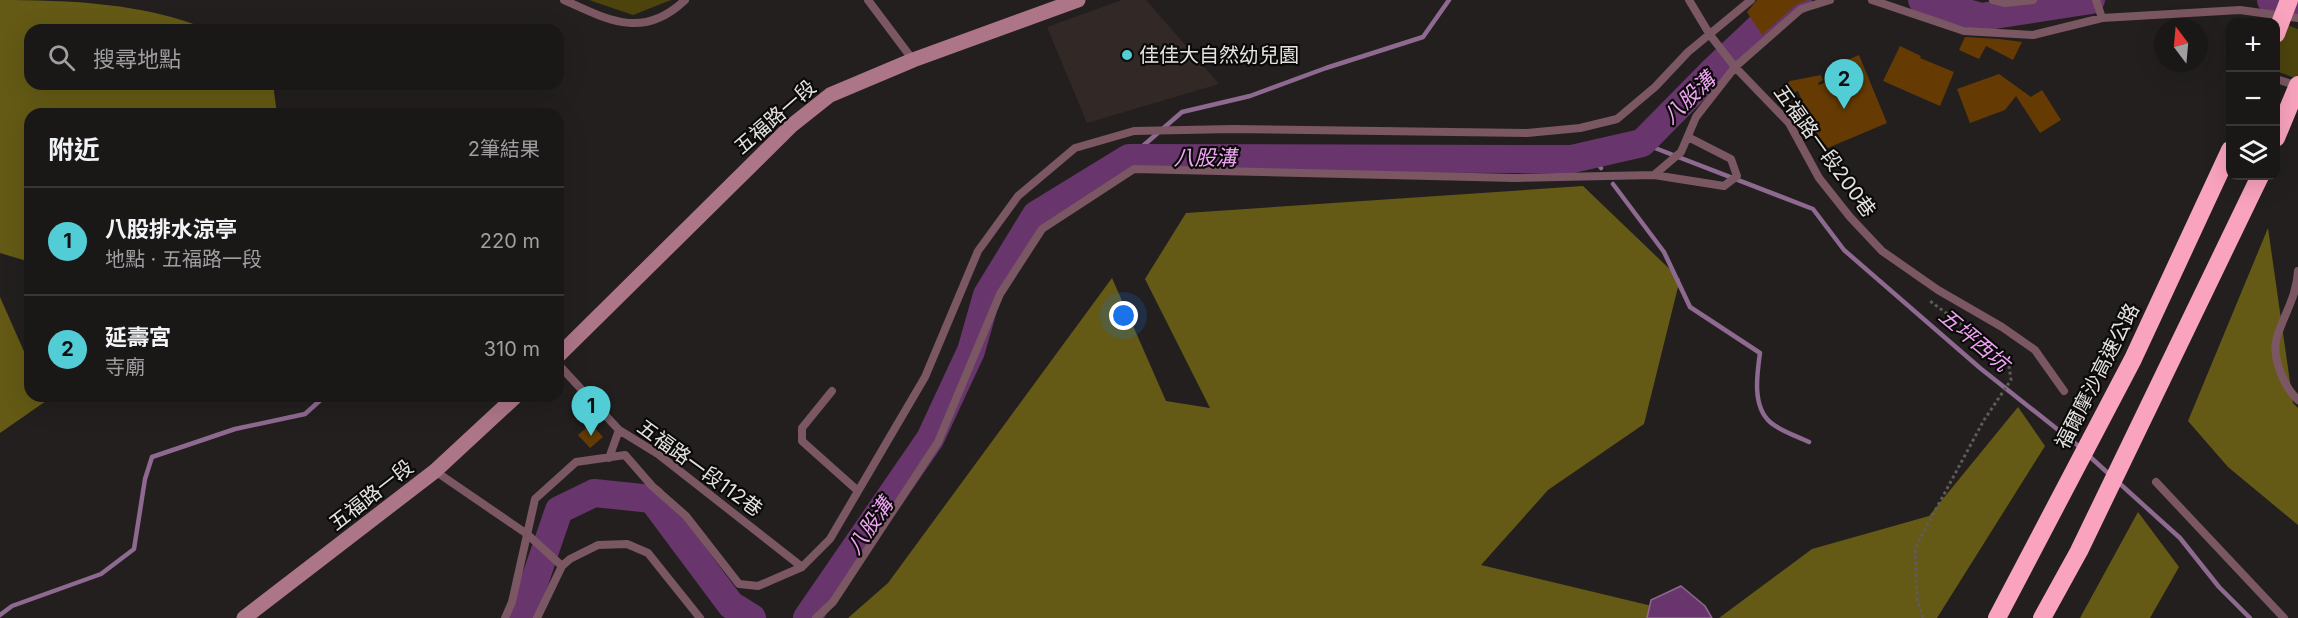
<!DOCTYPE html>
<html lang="zh-TW">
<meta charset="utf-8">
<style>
:root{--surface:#1a1717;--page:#232020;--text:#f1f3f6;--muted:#9f9fa1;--line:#383636;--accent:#52ccd5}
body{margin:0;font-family:Inter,"Noto Sans TC",sans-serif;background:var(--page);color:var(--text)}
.controls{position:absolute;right:18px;top:18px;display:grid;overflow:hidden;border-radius:12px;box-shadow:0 6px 24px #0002}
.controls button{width:54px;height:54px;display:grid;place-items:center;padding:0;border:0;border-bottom:2px solid var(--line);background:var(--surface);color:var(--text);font:30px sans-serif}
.compass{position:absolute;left:2154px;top:18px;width:54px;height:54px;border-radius:50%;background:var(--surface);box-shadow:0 6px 24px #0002;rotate:344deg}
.you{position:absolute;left:1124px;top:316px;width:21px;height:21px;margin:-15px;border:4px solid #fff;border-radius:50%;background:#1a73e8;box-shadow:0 0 0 9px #1a73e833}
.badge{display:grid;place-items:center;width:39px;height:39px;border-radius:50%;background:var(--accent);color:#111;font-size:20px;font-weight:700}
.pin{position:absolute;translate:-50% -50px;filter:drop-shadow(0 2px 3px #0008)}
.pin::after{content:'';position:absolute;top:32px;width:21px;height:18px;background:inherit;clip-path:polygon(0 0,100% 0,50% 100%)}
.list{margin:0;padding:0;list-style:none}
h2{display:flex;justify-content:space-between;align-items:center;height:78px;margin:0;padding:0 24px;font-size:26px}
h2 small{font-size:20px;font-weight:400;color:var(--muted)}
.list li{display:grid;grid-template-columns:39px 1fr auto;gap:18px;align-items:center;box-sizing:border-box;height:108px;padding:0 24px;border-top:2px solid var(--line)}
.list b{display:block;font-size:22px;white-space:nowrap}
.list p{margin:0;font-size:20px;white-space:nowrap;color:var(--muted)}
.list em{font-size:20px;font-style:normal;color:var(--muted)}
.icon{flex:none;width:33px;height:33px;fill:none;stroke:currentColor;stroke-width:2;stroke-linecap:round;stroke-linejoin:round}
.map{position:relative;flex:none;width:2298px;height:618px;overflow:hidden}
.search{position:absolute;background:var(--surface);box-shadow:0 6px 24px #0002;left:24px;top:24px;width:540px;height:66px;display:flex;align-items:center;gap:15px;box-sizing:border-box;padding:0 21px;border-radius:18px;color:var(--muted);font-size:22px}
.panel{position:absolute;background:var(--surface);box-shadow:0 6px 24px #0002;left:24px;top:108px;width:540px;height:294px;border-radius:18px}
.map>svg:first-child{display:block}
.built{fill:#322826}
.green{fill:#4d440d}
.forest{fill:#645a15}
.water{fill:#69356d;stroke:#8e6990;stroke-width:1.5}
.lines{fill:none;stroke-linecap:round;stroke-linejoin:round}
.stream{stroke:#8e6990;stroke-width:4.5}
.river{stroke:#69356d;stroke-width:28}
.building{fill:#653b03}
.path{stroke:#5e5b5a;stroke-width:3;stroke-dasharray:3 3;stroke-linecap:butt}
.lane{stroke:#7a5762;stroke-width:8}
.secondary{stroke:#ad7688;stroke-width:15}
.highway{stroke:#f9a3bf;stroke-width:18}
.highway-bridge{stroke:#f9a3bf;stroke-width:18}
.poi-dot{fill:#52ccd5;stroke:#0b0a09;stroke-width:2}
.labels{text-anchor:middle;stroke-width:4.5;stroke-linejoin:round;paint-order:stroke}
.poi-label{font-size:20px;fill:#e4e2e1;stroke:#0b0a09;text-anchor:start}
.street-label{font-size:20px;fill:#e4e2e1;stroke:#0b0a09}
.water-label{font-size:21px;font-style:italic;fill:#f0a4f6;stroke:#0b0a09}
</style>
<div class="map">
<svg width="2298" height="618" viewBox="0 0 2298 618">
<rect width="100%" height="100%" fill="#231f1f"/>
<path class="built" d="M1122,0H1146L1219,84L1087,123L1047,27Z"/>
<path class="green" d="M589,0H671L633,15Z
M2269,18L2298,29V79L2276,71V22H2267Z"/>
<path class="forest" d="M0,0C68,0 146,3 209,30H30V84H273L277,114H30V262L0,253Z
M1583,186L1680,279L1644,424L1548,490L1481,565L1702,618H848L888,583L1112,278L1166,401L1210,408L1145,279L1186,213Z
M2268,228L2293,403L2298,408V525L2228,467L2188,421Z
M0,297L30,365V396H44L46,401L0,433Z
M2018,407L2045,446L1937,618H1719L1812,549L1929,516Z
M2138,512L2179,567L2150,618H2080Z"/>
<path class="water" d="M1681,586L1705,606L1712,618H1647L1651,600Z"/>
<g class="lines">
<path class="stream" d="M1642,143L1813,209L1844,250L1980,368L2081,448
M1591,155L1601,168
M1129,158L1182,112L1250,96L1326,68L1423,37L1449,0
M1613,184L1664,252L1690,307L1760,353C1757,374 1752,406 1770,422C1780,431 1797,436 1809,442
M2087,454L2110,475
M2118,482L2180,538L2219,587L2250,618
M0,615L12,606L101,574L134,549L145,479L152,457L235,429L305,414L325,396"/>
<path class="river" d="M1922,0L1981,17L2091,0
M2271,0L2298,2
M522,618L559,510L594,493L652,499L731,605L752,618
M807,618L930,439L971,351L987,295L1036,215L1129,158L1572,159L1642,143L1711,73L1785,3L1798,0"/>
</g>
<path class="building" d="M1757,0H1808L1797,4L1762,35L1747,12Z
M1965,37L1999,39L2022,42L2013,60L1986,46L1979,59L1959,50Z
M1900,46L1921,56L1920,58L1954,72L1940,106L1883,81Z
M1859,55L1887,123L1823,150L1798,91L1776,100L1773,97L1790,81L1821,75L1823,80L1818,83L1819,85L1843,75L1838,64Z
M1999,74L2031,97L2042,90L2061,120L2040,133L2016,96L2005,110L1970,123L1957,89Z
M591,424L603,437L590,448L578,435Z"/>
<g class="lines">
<path class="path" d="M1923,618L1917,598L1915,548L1984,420L2011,380L2009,366L1989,345L1930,301"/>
<path class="lane" d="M564,0C608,20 643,40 685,0
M868,0L913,60
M1689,0L1710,35L1735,67L1789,123L1819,178L1850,217L1882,251L1938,290L2002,327L2035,350L2064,391
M1872,0L1964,31L2033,35L2102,18L2240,10L2298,18
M1993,0L2005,3L2033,0
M2096,0L2102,18
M2276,79L2298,86
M1654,175L1681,152L1696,117L1735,67L1801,9L1830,0
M2298,271C2297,296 2284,314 2277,337C2271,357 2284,387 2298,400
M558,364L619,430L658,454L802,567
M832,391L802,428V441L858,491
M609,458L619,430
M435,471L527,534L562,566
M2156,482L2284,618
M505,618L512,602L535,499L576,462L625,455L652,486L686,516L739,584L758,586L802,567L830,539L925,377L978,251L1018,196L1075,148L1134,131L1233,129L1527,133L1580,128L1617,119L1655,87L1688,52L1751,0
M537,618L562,566L570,559L598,545L627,544L648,553L700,618
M816,618L833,602L938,442L1000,294L1042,229L1134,169L1515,178L1654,175L1724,186L1737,176L1731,159L1688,137"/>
<path class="secondary" d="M558,356L791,126L830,95L913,60L1078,0
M244,618L435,471L516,396"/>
<path class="highway" d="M1997,618L2133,359L2230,150
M2042,618L2079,551L2260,176"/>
<path class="highway-bridge" d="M2276,34L2289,0
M2276,138L2298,85"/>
</g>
<circle class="poi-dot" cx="1127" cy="55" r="6"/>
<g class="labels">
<g class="poi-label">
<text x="1139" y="62">佳佳大自然幼兒園</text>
</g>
<g class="street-label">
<text transform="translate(775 117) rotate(-41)" y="7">五福路一段</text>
<text transform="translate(1825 151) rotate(54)" y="7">五福路一段200巷</text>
<text transform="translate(2097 376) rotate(-63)" y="7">福爾摩沙高速公路</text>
<text transform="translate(700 468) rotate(36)" y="7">五福路一段112巷</text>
<text transform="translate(371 495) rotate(-38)" y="7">五福路一段</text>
</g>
<g class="water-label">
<text transform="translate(1689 98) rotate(-44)" y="7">八股溝</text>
<text x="1205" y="165">八股溝</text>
<text transform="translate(1974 340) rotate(40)" y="7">五坪西坑</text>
<text transform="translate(870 526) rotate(-55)" y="7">八股溝</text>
</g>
</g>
</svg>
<div class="controls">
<button>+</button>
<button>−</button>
<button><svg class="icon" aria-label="layers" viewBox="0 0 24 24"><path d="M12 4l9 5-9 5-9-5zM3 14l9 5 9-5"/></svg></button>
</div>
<svg class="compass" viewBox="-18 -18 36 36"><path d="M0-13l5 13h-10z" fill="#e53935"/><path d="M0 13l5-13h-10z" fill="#9f9fa1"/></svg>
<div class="you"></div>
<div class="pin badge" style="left:591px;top:436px">1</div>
<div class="pin badge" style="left:1844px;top:109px">2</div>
<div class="search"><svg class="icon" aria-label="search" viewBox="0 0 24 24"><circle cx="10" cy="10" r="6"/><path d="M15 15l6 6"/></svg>搜尋地點</div>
<section class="panel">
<h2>附近<small>2筆結果</small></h2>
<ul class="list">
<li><span class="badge">1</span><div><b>八股排水涼亭</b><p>地點 · 五福路一段</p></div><em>220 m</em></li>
<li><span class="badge">2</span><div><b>延壽宮</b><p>寺廟</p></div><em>310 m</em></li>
</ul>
</section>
</div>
